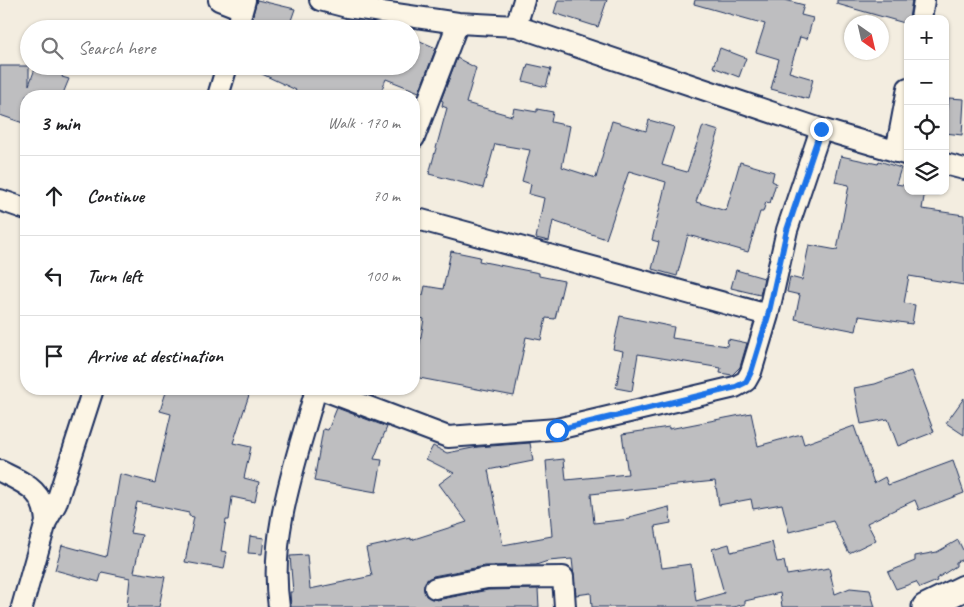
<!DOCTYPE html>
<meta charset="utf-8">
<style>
:root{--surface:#fff;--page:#f6f6f6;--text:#202124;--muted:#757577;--line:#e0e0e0}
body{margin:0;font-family:Caveat,sans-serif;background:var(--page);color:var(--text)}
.controls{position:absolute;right:15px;top:15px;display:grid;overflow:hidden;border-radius:10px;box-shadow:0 1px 4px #0004}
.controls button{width:45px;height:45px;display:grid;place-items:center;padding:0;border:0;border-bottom:1px solid var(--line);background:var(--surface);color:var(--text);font:25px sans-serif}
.compass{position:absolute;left:844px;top:15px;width:45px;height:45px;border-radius:50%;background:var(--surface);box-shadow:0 1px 4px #0004;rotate:146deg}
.stop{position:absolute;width:15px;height:15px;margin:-11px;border:4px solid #1a73e8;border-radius:50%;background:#fff}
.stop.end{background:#1a73e8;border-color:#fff;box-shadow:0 1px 5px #0008}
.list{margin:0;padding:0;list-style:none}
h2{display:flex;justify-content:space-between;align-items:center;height:65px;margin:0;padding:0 20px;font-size:21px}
h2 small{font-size:16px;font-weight:400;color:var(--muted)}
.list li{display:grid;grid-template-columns:32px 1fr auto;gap:15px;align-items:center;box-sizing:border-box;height:80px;padding:0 20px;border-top:1px solid var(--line)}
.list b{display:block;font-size:19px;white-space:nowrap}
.list em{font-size:16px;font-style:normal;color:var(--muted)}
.icon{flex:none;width:28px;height:28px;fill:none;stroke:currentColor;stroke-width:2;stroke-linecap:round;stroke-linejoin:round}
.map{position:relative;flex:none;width:964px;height:607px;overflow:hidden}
.search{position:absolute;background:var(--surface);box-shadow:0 1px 4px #0004;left:20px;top:20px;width:400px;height:55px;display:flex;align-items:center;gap:12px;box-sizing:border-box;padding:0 18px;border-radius:28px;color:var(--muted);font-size:19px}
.panel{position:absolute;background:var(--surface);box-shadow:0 1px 4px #0004;left:20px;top:90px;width:400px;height:305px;border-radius:20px}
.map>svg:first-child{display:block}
.building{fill:#bebec0;stroke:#1b2f5e}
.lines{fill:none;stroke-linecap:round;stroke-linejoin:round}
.minor-casing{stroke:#1b2f5e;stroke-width:24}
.tertiary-casing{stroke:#1b2f5e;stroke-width:29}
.minor{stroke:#fcf5e5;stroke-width:20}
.tertiary{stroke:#fcf5e5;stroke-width:25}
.route{stroke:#1a73e8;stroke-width:6}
</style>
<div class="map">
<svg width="964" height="607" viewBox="0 0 964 607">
<rect width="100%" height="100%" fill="#f3ede0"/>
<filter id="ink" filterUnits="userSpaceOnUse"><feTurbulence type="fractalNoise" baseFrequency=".02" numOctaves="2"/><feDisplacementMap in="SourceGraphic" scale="10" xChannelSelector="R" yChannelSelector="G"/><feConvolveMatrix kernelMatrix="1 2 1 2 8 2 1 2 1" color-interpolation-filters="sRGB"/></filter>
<g filter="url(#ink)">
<path class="building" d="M257,0L295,9L288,29L260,19L256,29H249Z
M558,0H607L598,27L554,13Z
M695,0H785L804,5L801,15L813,18L807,39L800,37L789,72L813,79L808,99L771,89L779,59L756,52L765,24L694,4Z
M837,0H912L908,24L837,4Z
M411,37L436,48L419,92L386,79L379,96H293L296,90L245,66H411Z
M720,48L746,58L739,77L713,67Z
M457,58L476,68L466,103L512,116L514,108L537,112V109L553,112L551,122L570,126L562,167L596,178L612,121L646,131L649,120L674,127L662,165L687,172L703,126L719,131L696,202L726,211L740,162L774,172L772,181L776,183L770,203L766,202L763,212H760L748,252L688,235L677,276L652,269L659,242L652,240L666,182L629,171L606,239L553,221L549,241L536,238L544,198L529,194L531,184L522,181L530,150L495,144L483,188L429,174L447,108L442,106L443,101L441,100Z
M528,64L551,69L546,87L523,81Z
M0,66H29V85L36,66H66L62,77L69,79L62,96H26V124L0,115Z
M949,98L964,99L962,135L945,133Z
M841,156L878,164L879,161L901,168L896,184L908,186V191H925L922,209L964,215V285L909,276L904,303L915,305L912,324L859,316L856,331L795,319L800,295L787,292L790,277L802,280L809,245L837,250L849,185L835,182Z
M451,251L480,257L479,261L539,273V276L564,281L555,319L546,318L541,340L526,337L514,396L414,377L424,319L414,316V293L423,295L425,286L443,289Z
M736,270L764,278L760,295L731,288Z
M620,316L674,327L672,338L727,346L728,339L747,343L740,367L732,375L720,373L721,368L638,354L632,391L616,388L623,351L613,349Z
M911,371L934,432L898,446L888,419L861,424L854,388L875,384Z
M167,389H251L233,443L251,447L244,478L259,482L255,502L232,497L229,520H226L221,551L227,552L224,569L185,562L194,517L189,516V513L137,502L130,533L142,535L134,572L165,577L159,607H127L130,578L102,572L99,582L55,570L62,545L106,557L120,474L155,483L171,414L160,411Z
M964,398V435L946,423Z
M337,408L387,427L374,459L382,460L376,492L314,481L323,429L328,430Z
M751,413L758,446L801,434L804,444L854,426L874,483L885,477L888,485L953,461L964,493L919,510L915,500L867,523L876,540L849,553L833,521L789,532L782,504L753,509L751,499L719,505L715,481L591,494L594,523L630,519L629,517L669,507L671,523L655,526L662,568L691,564L696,601L724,593L712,549L729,544L731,552L772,542L777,562L784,561L787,575L829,568L835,594L850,588L870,590L875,607H782L780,593L745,601V604L734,607H592L591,593L576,595L572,559L548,561L536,565L485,566L433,576L424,585L426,596L437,600L488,590L538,589L539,607H291L290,592H293L290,556L307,555L310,589L372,576L366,548L411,538V540L467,522L439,484L454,473L426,459L433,446L447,453L478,447L530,443L533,461L488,470L503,545L552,536L546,461L564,459L566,480L628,474L622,434L669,427V429Z
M250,536L264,538L262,554L248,553Z
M958,540L964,552V559L956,562V566L936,579L937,581L920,588L916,582L896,589L888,572L915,561V556L937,552Z"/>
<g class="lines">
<defs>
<path id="minor" d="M219,0L242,9
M320,0L347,7L458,23L516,26L821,129L908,155
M921,19L924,0
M516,26L524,0
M237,29L245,0
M218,96L227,66
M414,138L458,23
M896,152L908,88
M945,164L964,169
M0,200L26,209
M414,218L768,315
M321,389L448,437L557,429L735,387L746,381L751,372L768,315L787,230L821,129
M0,471C26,484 44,490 46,522L22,607
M46,522L56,504L93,389
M435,588L487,578L563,577L565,607
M279,607C268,534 297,459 316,389"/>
<path id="tertiary" d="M925,607L964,588"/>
</defs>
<use href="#minor" class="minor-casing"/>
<use href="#tertiary" class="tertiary-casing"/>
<use href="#minor" class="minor"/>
<use href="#tertiary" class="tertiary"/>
</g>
</g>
<g class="lines" filter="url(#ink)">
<path class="route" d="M557,430L736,387L746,382L751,372L768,316L787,230L821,129"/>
</g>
</svg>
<div class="controls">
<button>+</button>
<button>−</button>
<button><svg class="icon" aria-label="locate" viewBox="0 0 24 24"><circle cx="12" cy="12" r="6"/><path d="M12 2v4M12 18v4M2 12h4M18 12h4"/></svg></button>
<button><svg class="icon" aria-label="layers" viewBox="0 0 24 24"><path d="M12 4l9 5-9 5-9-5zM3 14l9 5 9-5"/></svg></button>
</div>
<svg class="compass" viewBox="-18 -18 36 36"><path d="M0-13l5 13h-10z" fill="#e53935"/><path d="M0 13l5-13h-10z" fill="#757577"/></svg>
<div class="stop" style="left:557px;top:430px"></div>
<div class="stop end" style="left:821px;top:129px"></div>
<div class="search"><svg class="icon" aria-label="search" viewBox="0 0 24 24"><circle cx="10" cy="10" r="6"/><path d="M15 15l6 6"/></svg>Search here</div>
<section class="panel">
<h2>3 min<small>Walk · 170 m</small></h2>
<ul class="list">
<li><svg class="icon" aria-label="ahead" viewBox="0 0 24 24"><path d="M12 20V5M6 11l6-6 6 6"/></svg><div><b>Continue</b></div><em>70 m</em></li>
<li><svg class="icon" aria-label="left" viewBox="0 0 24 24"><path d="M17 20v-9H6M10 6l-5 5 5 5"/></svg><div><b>Turn left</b></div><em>100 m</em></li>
<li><svg class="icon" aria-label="arrive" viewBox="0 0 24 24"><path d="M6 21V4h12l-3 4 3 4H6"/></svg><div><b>Arrive at destination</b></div></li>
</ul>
</section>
</div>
